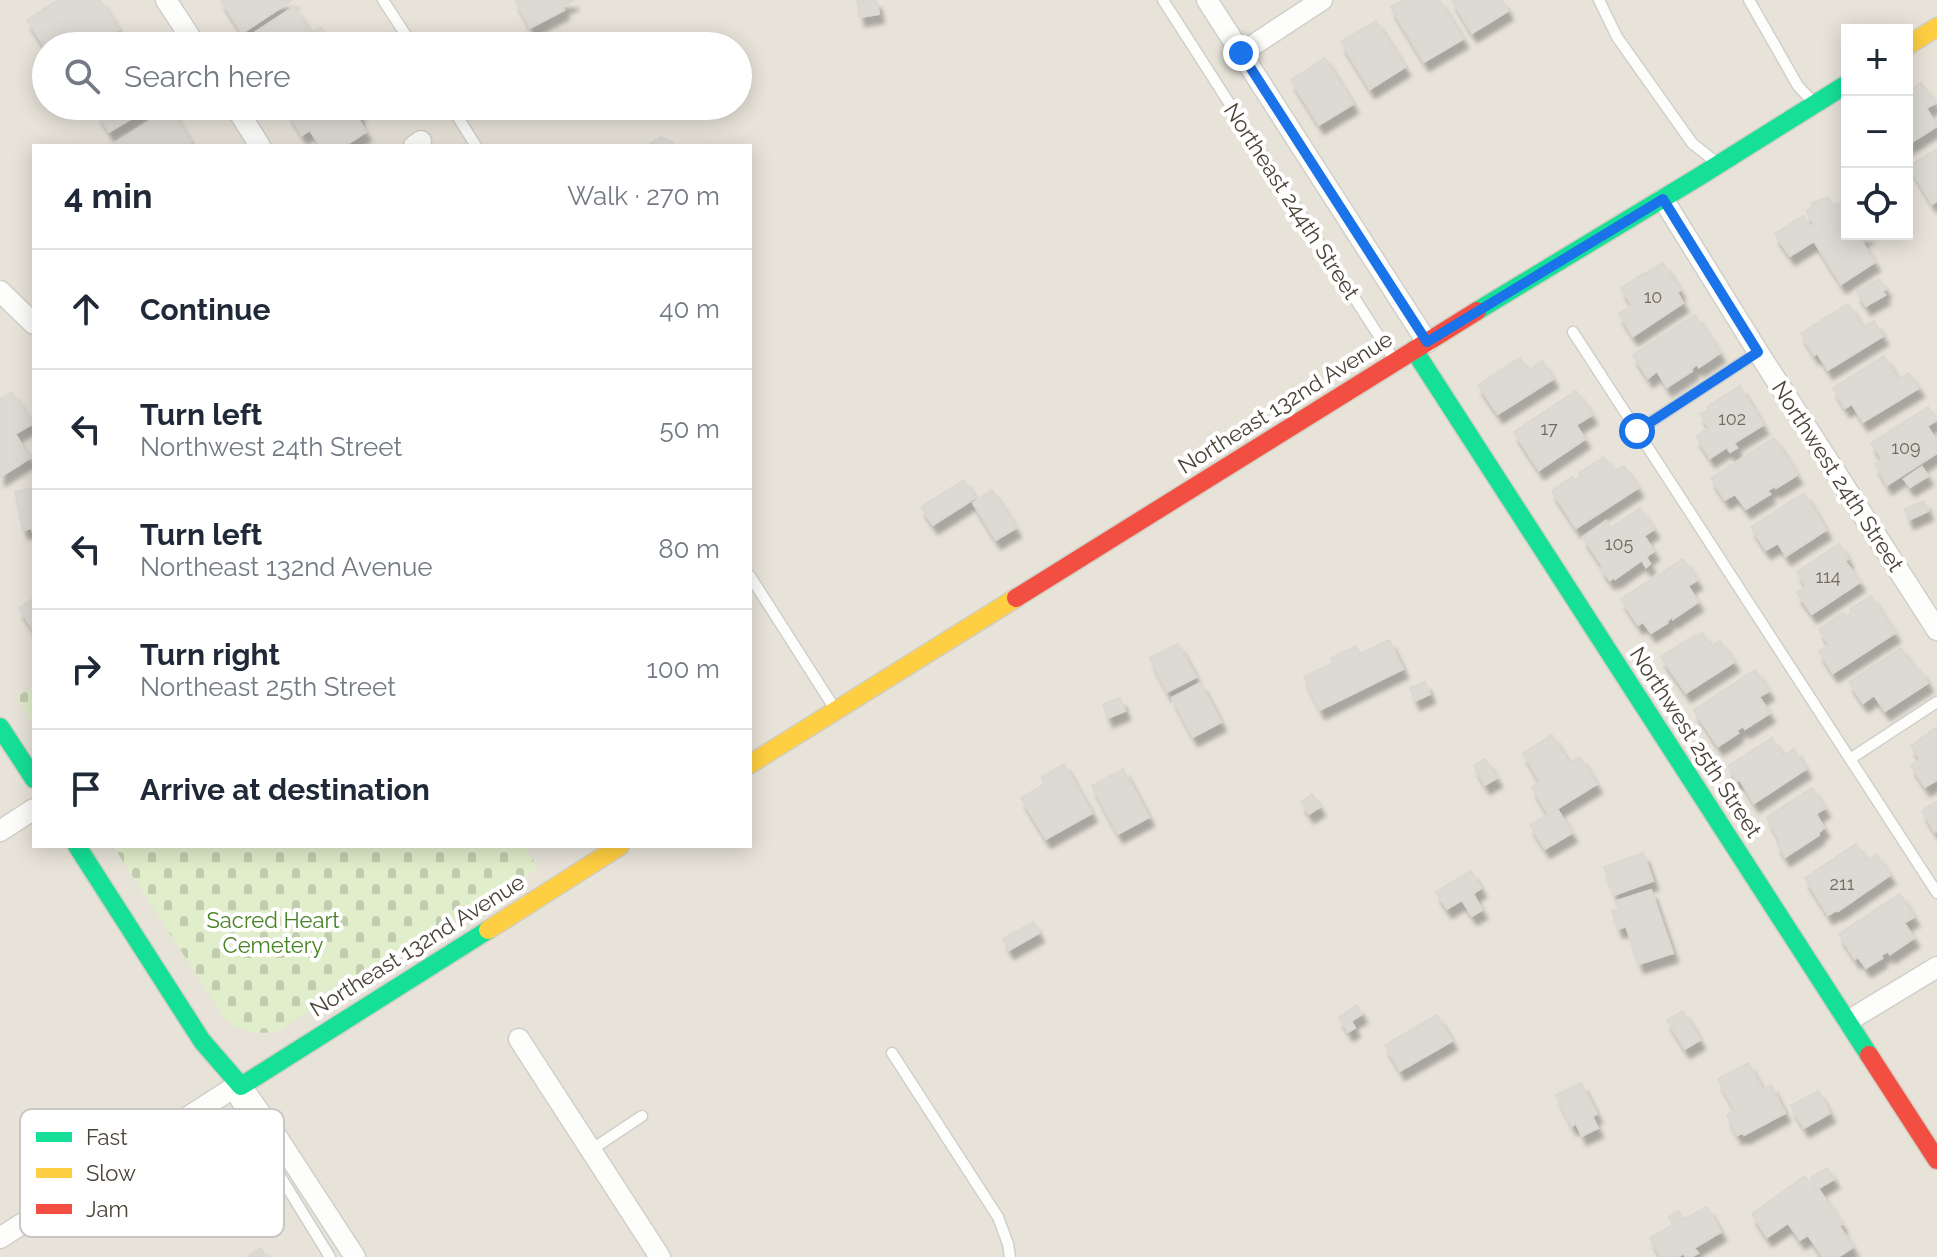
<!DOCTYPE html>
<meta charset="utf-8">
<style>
:root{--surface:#fff;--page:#f2f2f3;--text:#1f2937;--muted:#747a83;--line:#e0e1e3}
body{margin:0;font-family:Raleway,sans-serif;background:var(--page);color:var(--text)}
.controls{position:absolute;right:24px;top:24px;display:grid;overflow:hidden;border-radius:0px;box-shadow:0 4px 20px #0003}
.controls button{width:72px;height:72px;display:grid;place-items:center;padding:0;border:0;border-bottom:2px solid var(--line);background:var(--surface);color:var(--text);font:40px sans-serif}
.stop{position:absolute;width:24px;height:24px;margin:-18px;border:6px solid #1a73e8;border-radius:50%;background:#fff}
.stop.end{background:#1a73e8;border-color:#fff;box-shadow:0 2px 8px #0008}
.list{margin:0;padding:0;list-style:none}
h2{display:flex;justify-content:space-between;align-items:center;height:104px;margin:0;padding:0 32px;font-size:34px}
h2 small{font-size:26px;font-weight:400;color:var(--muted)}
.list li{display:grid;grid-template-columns:52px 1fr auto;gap:24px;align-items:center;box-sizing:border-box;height:120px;padding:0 32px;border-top:2px solid var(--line)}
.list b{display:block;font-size:30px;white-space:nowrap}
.list p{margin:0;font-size:26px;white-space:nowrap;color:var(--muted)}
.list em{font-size:26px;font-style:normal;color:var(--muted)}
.icon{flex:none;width:44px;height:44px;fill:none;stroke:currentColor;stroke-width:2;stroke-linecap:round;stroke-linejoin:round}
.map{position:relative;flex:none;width:1937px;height:1257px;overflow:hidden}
.search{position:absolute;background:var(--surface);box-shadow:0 4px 20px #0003;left:32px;top:32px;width:720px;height:88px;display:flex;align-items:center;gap:20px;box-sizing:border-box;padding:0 28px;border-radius:44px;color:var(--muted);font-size:30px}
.panel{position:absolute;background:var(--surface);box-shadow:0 4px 20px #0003;left:32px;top:144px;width:720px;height:704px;border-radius:0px}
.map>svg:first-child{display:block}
.residential{fill:#e7e3d9;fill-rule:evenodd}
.cemetery{fill:url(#cemetery-stones)}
.building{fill:#dddad4;stroke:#dbd8d2;stroke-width:2;filter:url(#shadow)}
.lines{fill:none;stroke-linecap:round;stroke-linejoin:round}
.lane-casing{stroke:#d1cfc9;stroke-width:13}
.street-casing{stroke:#d1cfc9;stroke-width:23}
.fast-casing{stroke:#d3cec3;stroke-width:21}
.slow-casing{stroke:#d3cec3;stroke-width:21}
.jam-casing{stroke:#d3cec3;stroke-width:21}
.lane{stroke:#fdfdfc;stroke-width:10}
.street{stroke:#fdfdfc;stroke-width:20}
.fast{stroke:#16e098;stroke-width:18}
.slow{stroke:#ffcf43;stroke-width:18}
.jam{stroke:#f24e42;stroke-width:18}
.route{stroke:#1a73e8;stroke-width:10}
.labels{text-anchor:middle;stroke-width:8;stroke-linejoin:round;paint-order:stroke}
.number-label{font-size:18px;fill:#706a5f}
.street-label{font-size:22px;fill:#4a4337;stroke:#fff}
.park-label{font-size:22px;fill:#478225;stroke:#fff}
.key{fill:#fff;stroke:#c9c7c3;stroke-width:2}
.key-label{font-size:22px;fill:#4a4337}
</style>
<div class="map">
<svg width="1937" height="1257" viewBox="0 0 1937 1257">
<defs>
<pattern id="cemetery-stones" width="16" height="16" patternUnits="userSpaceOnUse" patternTransform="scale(2)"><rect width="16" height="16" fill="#e0eecb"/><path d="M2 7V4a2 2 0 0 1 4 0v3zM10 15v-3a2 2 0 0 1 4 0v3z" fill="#c2cdaf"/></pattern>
<filter id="shadow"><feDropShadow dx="5" dy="9" stdDeviation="2" flood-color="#0004"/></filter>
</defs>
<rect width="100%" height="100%" fill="#f3f1ec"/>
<path class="residential" d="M0,0H1937V1257H0ZM1847,30H1907V234H1847ZM46,46H738V106H46ZM34,146H750V846H34Z"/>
<path class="cemetery" d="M34,686V724L16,697Z
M113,846H524L538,868L276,1032C253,1034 244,1033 226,1020Z"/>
<path class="building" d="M58,0H100L119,30L93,46H46V55L43,50L46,49L27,20Z
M221,0H292L242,33Z
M515,0H574L562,6L564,10L530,28Z
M857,0H876L879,14L860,17Z
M1403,0H1439L1463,39L1424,62L1391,7Z
M1452,0H1502L1508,11L1472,33Z
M294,7L311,33L321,27L333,46H241L239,43Z
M1376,21L1405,67L1370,89L1341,42Z
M1325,58L1353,104L1319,125L1291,80Z
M1921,83L1936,103L1926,108L1937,126L1907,145V92Z
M107,106H152L109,132L97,112Z
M297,106H355L360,115L357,117L366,132L344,146H320L310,130L302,135L288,112Z
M170,108L191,142L186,146H111Z
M661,137L672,142L674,146H650L651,143Z
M1937,149V201L1932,204L1909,166Z
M1828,197L1835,209V206L1847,199V234H1868L1860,239L1875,262L1841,284L1814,241L1790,256L1775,234L1803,216L1810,227L1814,224L1806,211L1812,207V203Z
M1663,263L1680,290L1677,292L1683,303L1633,336L1619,314L1632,305L1621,288L1644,273L1645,274Z
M1879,279L1886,289L1882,291L1885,295L1866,306L1857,292Z
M1848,304L1863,328L1874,321L1883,336L1828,370L1817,353L1814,355L1801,333Z
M1695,315L1720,353L1699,367L1697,364L1691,369L1692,371L1667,387L1657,371L1648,378L1633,355Z
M1884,356L1898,380L1909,373L1919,388L1863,422L1852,404L1845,408L1833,388Z
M1520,358L1528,371L1542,361L1553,379L1498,414L1478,385Z
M1740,386L1763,425L1734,443L1737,448L1730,452L1727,447L1710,458L1696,436L1709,428L1700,414L1709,409L1707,407Z
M1576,391L1592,415L1576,425L1585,439L1539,470L1514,432Z
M12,392L32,424L15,434L30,458L0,477V399Z
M1928,407L1937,420L1927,426L1937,442V453L1887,485L1875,464L1882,459L1871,443Z
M1774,438L1797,475L1776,488L1775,486L1767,491L1770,494L1746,509L1735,494L1725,500L1711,478Z
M1604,457L1614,472L1624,466L1638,488L1576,528L1552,491L1572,477L1574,481L1580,476L1579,473Z
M1922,467L1928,476L1910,487L1904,479Z
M964,480L975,498L933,525L921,507Z
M34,488V537L32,528L23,530L15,492Z
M992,490L1016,528L996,540L973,503Z
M1804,493L1826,530L1786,556L1778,543L1766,550L1751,527Z
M1924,501L1928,511L1909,520L1905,509Z
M1640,508L1654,529L1644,536L1654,551L1646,557L1650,564L1646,567L1642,560L1615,579L1614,577L1610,580L1601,568L1603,567L1583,537L1606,521L1611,528Z
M1839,544L1848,559L1845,561L1860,582L1812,614L1797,593L1806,586L1797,572Z
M1683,559L1697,580L1688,586L1698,602L1673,619L1672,617L1666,622L1667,623L1651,633L1643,622L1638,625L1621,599Z
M1871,596L1895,633L1833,673L1819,651L1829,645L1819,629L1843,613L1845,617L1852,612L1850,609Z
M34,598V631L19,608Z
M1702,633L1711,646L1720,641L1734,662L1686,693L1661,657L1695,635L1696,637Z
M1389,640L1403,669L1320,710L1304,677L1333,663L1331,658L1356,646L1360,654Z
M1178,644L1196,677L1167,692L1150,658Z
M1901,648L1916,671L1920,669L1928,683L1885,711L1874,695L1863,703L1849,682Z
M1755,670L1769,691L1759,697L1770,713L1745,729L1743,726L1736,731L1738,733L1718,746L1694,710Z
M1425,682L1430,694L1415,701L1410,688Z
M1200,683L1221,722L1193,737L1172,698Z
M1120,698L1125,711L1108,718L1103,704Z
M1937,727V780L1925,787L1911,765L1920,759L1911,746Z
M1552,735L1569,763L1580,757L1597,784L1548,814L1532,787L1540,782L1523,753Z
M1772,738L1783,756L1794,749L1806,769L1754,803L1740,780L1737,781L1728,766Z
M1485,759L1497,778L1485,785L1474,766Z
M1064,764L1092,813L1046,839L1021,798L1044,784L1042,777Z
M1123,769L1149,817L1118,834L1092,786Z
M1812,788L1825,808L1816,814L1824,828L1818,833L1819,835L1785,857L1777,843L1780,841L1767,817Z
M1312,794L1320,807L1309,814L1301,802Z
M1937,801V831L1935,832L1922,811Z
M1557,809L1572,833L1545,849L1530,825Z
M1856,844L1867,861L1876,854L1890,875L1838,911L1837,910L1828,915L1805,878Z
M1643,853L1653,881L1614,895L1604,867Z
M1471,871L1481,888L1473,894L1482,910L1472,916L1462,900L1447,909L1436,892Z
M1651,890L1673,953L1639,964L1626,926L1618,929L1612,911L1620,909L1617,901Z
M1900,894L1914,917L1904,923L1914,938L1890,954L1888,951L1880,956L1882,958L1866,968L1858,957L1855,959L1839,934Z
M1033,922L1039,933L1009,950L1003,939Z
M1357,1005L1362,1014L1351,1021L1355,1028L1348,1032L1339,1017Z
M1683,1011L1700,1040L1685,1049L1667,1020Z
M1437,1015L1452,1041L1400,1071L1385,1045Z
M1748,1063L1763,1090L1771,1085L1785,1113L1744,1135L1743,1133L1737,1135L1727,1115L1735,1111L1718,1079Z
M1581,1083L1597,1114L1592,1116L1598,1128L1582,1136L1576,1123L1572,1126L1556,1095Z
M1818,1091L1830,1113L1804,1128L1791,1106Z
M1827,1168L1834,1179L1817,1189L1811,1178Z
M1805,1176L1816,1192L1819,1190L1842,1224L1839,1226L1853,1247L1838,1257H1823L1808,1235L1800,1240L1788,1223L1767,1237L1752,1214Z
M1707,1207L1721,1232L1694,1248L1698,1253L1691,1257H1686L1684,1253L1677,1257H1661L1650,1238L1673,1225L1669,1217L1679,1211L1683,1220Z
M261,1248L266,1257H247Z"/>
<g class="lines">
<defs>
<path id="lane" d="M383,0L413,46
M1163,0L1393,358
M1599,0L1617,37L1692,143L1717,163
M1749,0L1798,86L1814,103
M451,106L476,146
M1573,332L1937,893
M1637,431L1758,352
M750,576L835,709
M1850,759L1937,702
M892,1053L998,1217L1008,1244L1010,1257
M230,1090L250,1127L330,1257
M591,1150L642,1116"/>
<path id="street" d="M166,0L196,46
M1207,0L1427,342
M1241,53L1322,0
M235,106L260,146
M414,146L421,141
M1663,199L1758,352L1937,630
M0,291L34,324
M0,831L34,809
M1848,1021L1937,967
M519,1039L660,1257
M0,1238L230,1090L241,1086L275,1134L355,1257"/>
<path id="fast" d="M1477,311L1700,176L1847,84
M1414,350L1869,1055
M0,727L34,779
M77,846L202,1041L241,1086L488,930"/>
<path id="slow" d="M1907,46L1937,27
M750,764L1016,598
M488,930L620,846"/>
<path id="jam" d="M1016,598L1477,311
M1869,1055L1937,1160"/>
</defs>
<use href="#lane" class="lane-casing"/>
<use href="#street" class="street-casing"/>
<use href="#fast" class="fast-casing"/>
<use href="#slow" class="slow-casing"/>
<use href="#jam" class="jam-casing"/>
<use href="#lane" class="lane"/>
<use href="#street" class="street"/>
<use href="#fast" class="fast"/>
<use href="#slow" class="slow"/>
<use href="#jam" class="jam"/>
</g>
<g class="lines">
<path class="route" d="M1241,53L1427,342L1663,199L1758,352L1637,431"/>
</g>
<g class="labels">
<g class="number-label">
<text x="1653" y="303">10</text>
<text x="1732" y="425">102</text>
<text x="1549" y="435">17</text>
<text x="1906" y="454">109</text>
<text x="1619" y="550">105</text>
<text x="1828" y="583">114</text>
<text x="1842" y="890">211</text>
</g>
<g class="street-label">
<text transform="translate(1292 201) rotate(57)" y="8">Northeast 244th Street</text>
<text transform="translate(1285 402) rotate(-32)" y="8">Northeast 132nd Avenue</text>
<text transform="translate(1838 476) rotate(57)" y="8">Northwest 24th Street</text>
<text transform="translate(1696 742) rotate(57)" y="8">Northwest 25th Street</text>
<text transform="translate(417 945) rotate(-32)" y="8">Northeast 132nd Avenue</text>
</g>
<g class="park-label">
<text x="273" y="928">Sacred Heart<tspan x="273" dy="25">Cemetery</tspan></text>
</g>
</g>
<rect x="20" y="1109" width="264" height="128" rx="12" class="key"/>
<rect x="36" y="1132" width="36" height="10" fill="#16e098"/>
<rect x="36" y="1168" width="36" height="10" fill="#ffcf43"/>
<rect x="36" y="1204" width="36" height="10" fill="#f24e42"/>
<g class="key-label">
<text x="86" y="1145">Fast</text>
<text x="86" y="1181">Slow</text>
<text x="86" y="1217">Jam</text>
</g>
</svg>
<div class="controls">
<button>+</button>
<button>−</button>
<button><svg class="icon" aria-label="locate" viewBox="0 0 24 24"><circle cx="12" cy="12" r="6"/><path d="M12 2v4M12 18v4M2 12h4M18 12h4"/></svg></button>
</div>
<div class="stop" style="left:1637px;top:431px"></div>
<div class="stop end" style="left:1241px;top:53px"></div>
<div class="search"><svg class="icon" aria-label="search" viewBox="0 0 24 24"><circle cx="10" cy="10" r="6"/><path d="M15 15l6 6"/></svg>Search here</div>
<section class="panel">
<h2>4 min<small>Walk · 270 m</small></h2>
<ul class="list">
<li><svg class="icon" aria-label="ahead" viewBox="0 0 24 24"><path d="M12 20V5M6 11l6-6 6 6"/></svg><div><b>Continue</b></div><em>40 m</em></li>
<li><svg class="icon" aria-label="left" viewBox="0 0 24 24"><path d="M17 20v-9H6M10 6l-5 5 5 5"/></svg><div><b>Turn left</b><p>Northwest 24th Street</p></div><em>50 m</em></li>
<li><svg class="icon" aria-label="left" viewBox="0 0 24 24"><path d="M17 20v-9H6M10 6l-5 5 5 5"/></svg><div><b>Turn left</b><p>Northeast 132nd Avenue</p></div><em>80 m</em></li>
<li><svg class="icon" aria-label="right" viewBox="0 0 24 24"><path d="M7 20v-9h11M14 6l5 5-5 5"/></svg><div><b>Turn right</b><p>Northeast 25th Street</p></div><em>100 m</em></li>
<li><svg class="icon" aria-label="arrive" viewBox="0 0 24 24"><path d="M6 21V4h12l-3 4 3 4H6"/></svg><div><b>Arrive at destination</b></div></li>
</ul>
</section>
</div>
